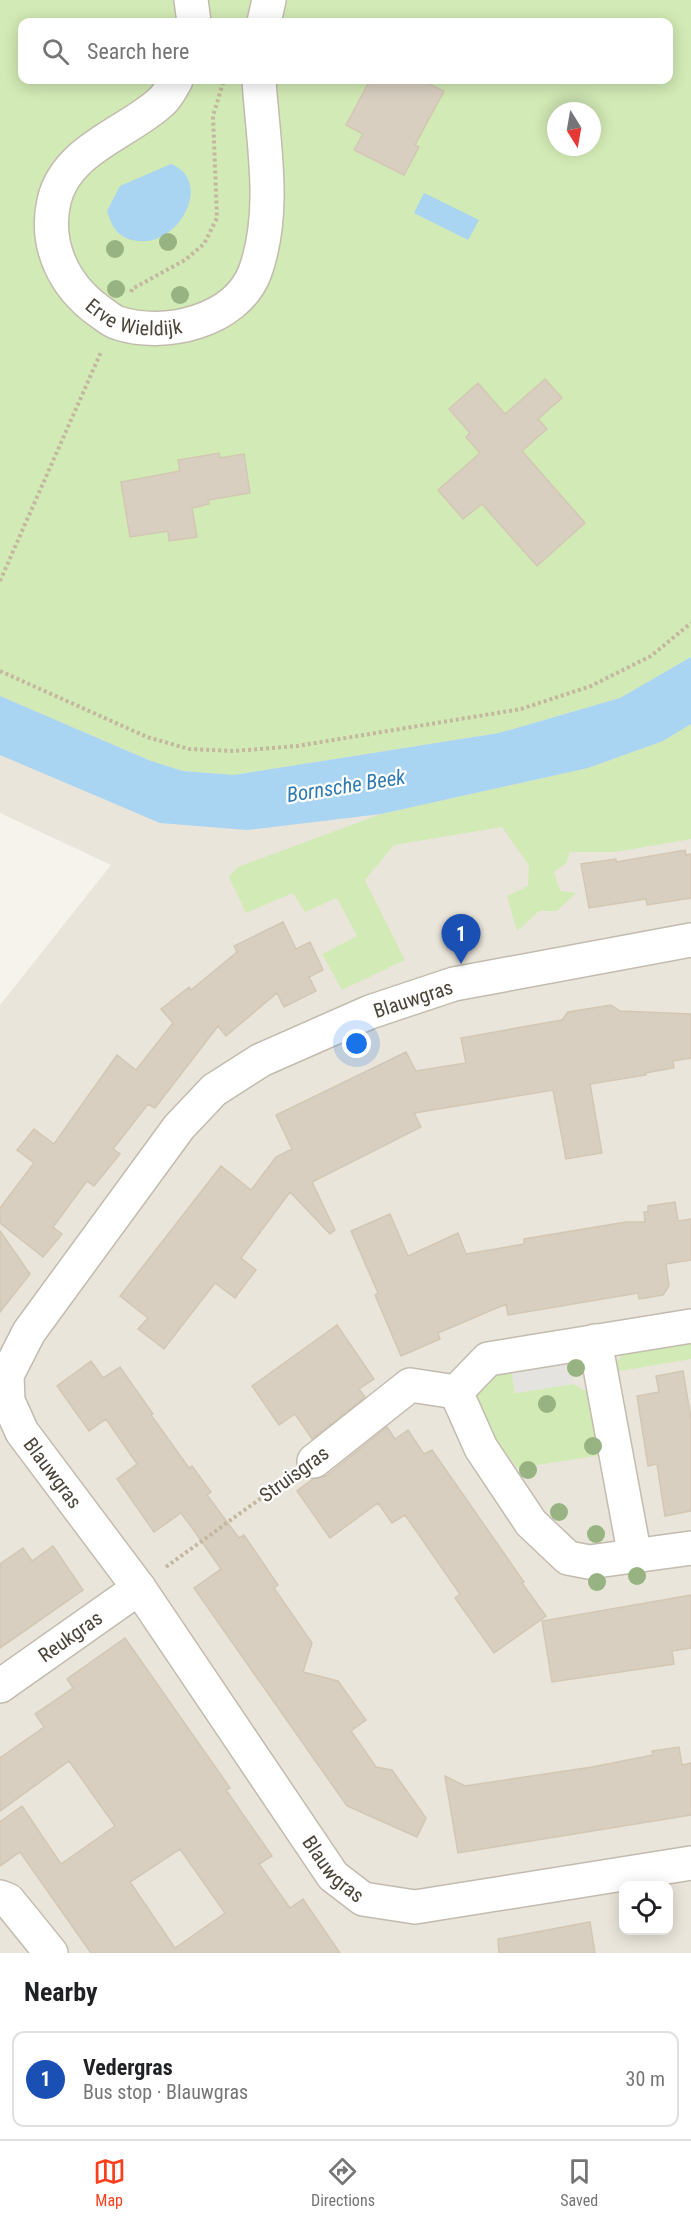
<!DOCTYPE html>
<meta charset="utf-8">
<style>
:root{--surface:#fff;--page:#f2f2f2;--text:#202124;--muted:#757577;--line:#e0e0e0;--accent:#fc3f1d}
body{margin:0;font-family:"Roboto Condensed",sans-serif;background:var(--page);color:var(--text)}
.controls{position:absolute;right:18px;bottom:18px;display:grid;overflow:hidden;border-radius:12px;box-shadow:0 3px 15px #0003}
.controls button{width:54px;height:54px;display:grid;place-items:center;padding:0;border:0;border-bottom:2px solid var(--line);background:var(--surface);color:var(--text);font:30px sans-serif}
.compass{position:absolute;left:547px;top:102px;width:54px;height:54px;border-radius:50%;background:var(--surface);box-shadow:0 3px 15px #0003;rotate:169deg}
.you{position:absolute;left:357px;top:1044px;width:21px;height:21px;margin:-15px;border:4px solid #fff;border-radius:50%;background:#1a73e8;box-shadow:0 0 0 9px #1a73e833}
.badge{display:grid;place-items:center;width:39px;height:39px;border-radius:50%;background:var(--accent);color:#fff;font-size:20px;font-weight:700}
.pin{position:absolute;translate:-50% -50px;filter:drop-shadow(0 2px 3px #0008)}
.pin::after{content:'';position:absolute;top:32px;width:21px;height:18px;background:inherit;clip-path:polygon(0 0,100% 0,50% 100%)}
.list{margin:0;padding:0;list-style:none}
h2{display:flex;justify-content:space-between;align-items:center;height:78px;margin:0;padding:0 24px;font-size:26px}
h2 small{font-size:20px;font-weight:400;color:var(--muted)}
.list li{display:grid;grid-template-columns:39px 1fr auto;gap:18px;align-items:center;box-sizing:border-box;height:96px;margin:0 12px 12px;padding:0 12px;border:2px solid var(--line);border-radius:12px}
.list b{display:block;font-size:22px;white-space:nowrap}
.list p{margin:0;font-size:20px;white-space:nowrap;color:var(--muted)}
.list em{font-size:20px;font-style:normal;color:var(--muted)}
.icon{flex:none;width:33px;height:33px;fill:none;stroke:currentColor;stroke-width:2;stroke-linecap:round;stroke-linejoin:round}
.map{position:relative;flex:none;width:691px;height:1953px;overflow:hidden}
.search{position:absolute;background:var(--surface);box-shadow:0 3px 15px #0003;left:18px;right:18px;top:18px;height:66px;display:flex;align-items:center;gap:15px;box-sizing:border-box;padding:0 21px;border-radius:12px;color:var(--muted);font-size:22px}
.sheet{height:186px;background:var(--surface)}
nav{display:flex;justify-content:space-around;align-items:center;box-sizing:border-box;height:84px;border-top:2px solid var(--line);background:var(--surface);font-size:16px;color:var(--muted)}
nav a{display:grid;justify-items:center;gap:3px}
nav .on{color:var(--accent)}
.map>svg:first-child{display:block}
.residential{fill:#eae5da;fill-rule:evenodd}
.green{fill:#d2eab5;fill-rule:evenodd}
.parking{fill:#e5e3e0}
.water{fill:#a9d4f2}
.building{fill:#d8cfc1;stroke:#d3c7b4;stroke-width:1.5;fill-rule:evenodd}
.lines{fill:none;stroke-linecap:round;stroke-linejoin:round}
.minor-casing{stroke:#c2bbae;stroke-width:36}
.path{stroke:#c4b79f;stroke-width:4;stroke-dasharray:3 3;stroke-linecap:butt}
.minor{stroke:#fff;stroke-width:33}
.tree{fill:#97b381}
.labels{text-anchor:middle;stroke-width:4.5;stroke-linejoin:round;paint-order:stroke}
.street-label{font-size:20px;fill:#4b4439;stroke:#fff}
.water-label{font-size:21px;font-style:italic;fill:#2e7ab2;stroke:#fff}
</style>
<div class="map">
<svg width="691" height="1953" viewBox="0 0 691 1953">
<rect width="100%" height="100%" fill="#f6f3ec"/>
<path class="residential" d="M0,0H691V1953H0V1005L111,865L0,813ZM22,22H668V80H22ZM556,111H592V147H556ZM624,1886H668V1930H624Z"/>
<path class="green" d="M0,0H691V657L620,698L499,733L234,775L183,771L151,761L0,696ZM22,22H668V80H22ZM556,111H592V147H556Z
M691,724V839L615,852H570L566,863L554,872L560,891L576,893L557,911H539L517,931L507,896L528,886L529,866L502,827L394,845L365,880L405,960L342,990L322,954L357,936L337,898L305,912L293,893L246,913L229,877L238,867L381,814L588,768L663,741Z
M691,1340V1359L614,1372L613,1367L626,1350Z
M511,1367L515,1393L573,1384L595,1396L603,1455L517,1468C503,1448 457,1399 489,1377C496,1373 504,1370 511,1367Z"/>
<path class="parking" d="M569,1358L573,1384L515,1393L511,1367Z"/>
<path class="water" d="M171,164C214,181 179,246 138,241C119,239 112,228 107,211L120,186Z
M424,193L479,220L468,240L414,213Z
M691,657V724L663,741L588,768L381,814L247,830L160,823L0,755V696L151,761L183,771L234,775L499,733L620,698Z"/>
<path class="building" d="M370,80H421L444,91L415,145L419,147L404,175L354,150L363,134L346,125Z
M545,379L562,398L538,419L547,429L522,451L585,523L537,566L482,504L463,519L438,490L480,453L466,437L470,433L449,409L478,383L505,414Z
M219,453L220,458L244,454L250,493L208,500L209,504L192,508L197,537L169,541L168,531L130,537L121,482L180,471L178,460Z
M685,850L686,855L691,854V898L647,905L646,899L589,908L581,864L616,859V862Z
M283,922L296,949L310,942L323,970L309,977L316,991L284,1007L277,993L226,1036L218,1026L155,1108L148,1104L113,1149L120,1154L94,1186L87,1181L53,1227L62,1234L43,1257L0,1223V1208L34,1163L17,1150L34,1129L54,1144L117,1055L136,1070L173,1023L161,1009L189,987L191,990L237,952L234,946Z
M611,1005L620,1011L691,1014V1058L673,1061L674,1068L645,1073L646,1075L590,1084L602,1153L566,1159L553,1090L414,1113L421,1127L312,1182L335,1230L330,1234L290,1192L241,1258L256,1270L235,1298L215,1283L164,1349L138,1329L148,1318L120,1296L221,1166L251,1190L276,1157L292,1149L276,1115L406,1052L416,1071L466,1063L461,1038L562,1020L568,1012Z
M675,1202L678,1221L691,1219V1260L666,1264L669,1286L663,1295L639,1299L638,1293L508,1315L506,1304L438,1333L440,1339L401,1356L375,1295L378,1293L351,1231L390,1214L408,1256L458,1233L466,1254L524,1244V1239L626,1222H645L644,1212H648V1206Z
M0,1231L30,1274L0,1312Z
M337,1325L374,1379L359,1389L365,1397L312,1439L295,1414L279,1425L252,1386Z
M91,1361L103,1378L120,1367L153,1414L151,1415L189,1468L192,1466L211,1492L207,1495L239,1538L244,1535L278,1585L274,1588L312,1643L303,1672L338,1681L366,1720L351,1731L376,1767L392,1770L426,1818L417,1837L347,1806L194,1588L221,1569L190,1525L181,1513L154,1532L117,1479L137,1464L106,1419L89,1431L57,1386Z
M683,1371L691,1418V1511L665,1516L657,1464L648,1466L637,1396L659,1392L656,1376Z
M387,1427L395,1439L408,1430L424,1454L432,1450L524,1582L522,1583L546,1616L494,1653L455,1598L460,1594L405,1515L392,1523L378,1503L330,1538L297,1491L313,1479L326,1476Z
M53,1546L83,1590L0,1648V1564L23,1548L32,1561Z
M691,1595V1648L672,1651L674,1664L552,1682L542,1621Z
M125,1638L230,1788L226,1790L272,1856L259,1864L290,1908L303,1899L340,1953H91L20,1852L0,1866V1822L22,1806L61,1864L115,1826L69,1761L0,1811V1758L44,1727L35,1714L73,1688L67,1679ZM180,1849L225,1913L175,1948L130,1882Z
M679,1747L682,1765L691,1763V1815L458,1853L445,1776L465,1786L592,1767L653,1755L652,1751Z
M590,1922L595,1953H499L498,1939Z"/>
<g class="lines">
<defs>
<g id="minor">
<path d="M191,0L194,22"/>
<path d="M264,22L269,0"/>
<path id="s1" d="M176,80C172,87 168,96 161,102C126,134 66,149 54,201C44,245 64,286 99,311C105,315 111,321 118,323C164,338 236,322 255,272C277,211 263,143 259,80"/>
<path id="s2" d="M691,940L454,984L370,1012L261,1060L214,1090L179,1127L29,1332L7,1375L8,1401L22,1432L139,1588L333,1876L363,1899L415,1907L691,1863"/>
<path d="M595,1341L635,1557"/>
<path d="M456,1392L481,1448L531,1523L568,1558L589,1562L691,1548"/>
<path d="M314,1461L410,1385L456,1392L488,1359L691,1326"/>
<path id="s3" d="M0,1686L139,1588"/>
<path d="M0,1897L8,1900L51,1953"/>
</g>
</defs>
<use href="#minor" class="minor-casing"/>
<path class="path" d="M131,292L132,289L185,260L204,244L217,218L213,116L223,83
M0,581L101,352
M0,671L147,737L189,749L234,751L297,746L521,709L591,686L651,656L691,623
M166,1567L286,1480"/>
<use href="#minor" class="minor"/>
</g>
<g class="tree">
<circle cx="168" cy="242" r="9"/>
<circle cx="115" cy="249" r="9"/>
<circle cx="116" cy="289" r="9"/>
<circle cx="180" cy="295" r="9"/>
<circle cx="576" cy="1368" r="9"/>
<circle cx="547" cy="1404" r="9"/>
<circle cx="593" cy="1446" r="9"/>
<circle cx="528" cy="1470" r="9"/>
<circle cx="559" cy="1512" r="9"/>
<circle cx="596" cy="1534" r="9"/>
<circle cx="637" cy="1576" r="9"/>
<circle cx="597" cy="1582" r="9"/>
</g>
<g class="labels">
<g class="street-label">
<text dy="7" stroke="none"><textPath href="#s1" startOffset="339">Erve Wieldijk</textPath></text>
<text transform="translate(413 999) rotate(-18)" y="7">Blauwgras</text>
<text dy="7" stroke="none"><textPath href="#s2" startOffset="969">Blauwgras</textPath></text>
<text transform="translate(294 1474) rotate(-36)" y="7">Struisgras</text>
<text dy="7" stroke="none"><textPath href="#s3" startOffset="86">Reukgras</textPath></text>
<text dy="7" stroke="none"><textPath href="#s2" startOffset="1455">Blauwgras</textPath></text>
</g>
<g class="water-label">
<text transform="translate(346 786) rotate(-9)" y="7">Bornsche Beek</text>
</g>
</g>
</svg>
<div class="controls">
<button><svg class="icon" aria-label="locate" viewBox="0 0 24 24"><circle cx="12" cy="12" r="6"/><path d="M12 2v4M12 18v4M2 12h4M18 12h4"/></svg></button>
</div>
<svg class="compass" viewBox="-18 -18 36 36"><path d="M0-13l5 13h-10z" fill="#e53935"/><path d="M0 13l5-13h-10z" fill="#757577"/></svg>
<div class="you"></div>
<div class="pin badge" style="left:461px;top:964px;background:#1a4fb4">1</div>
<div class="search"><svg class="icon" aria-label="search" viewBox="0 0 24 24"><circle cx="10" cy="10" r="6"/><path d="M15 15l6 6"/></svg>Search here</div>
</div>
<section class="sheet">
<h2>Nearby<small></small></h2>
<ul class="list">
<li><span class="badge" style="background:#1a4fb4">1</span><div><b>Vedergras</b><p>Bus stop · Blauwgras</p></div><em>30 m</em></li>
</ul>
</section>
<nav>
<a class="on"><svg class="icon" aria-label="map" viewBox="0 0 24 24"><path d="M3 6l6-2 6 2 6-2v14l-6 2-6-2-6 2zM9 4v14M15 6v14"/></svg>Map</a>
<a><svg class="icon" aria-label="directions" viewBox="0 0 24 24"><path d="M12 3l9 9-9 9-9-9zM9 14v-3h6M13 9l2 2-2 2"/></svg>Directions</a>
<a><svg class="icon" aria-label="saved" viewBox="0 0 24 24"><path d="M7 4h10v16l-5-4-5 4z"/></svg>Saved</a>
</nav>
